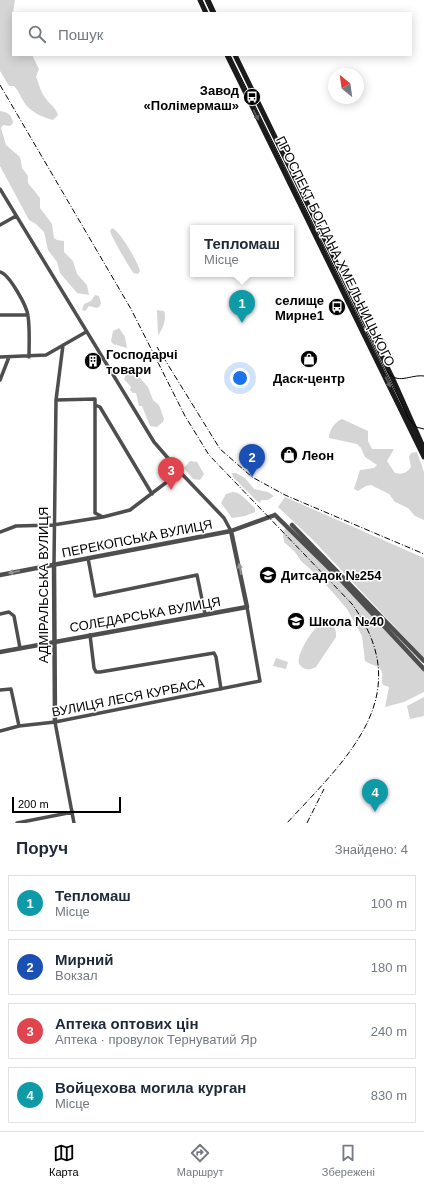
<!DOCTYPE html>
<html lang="uk">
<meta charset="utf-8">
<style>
:root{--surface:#fff;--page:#f6f6f7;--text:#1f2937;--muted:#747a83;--line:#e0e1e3;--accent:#000}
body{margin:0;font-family:Arial,sans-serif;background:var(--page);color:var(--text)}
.compass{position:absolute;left:328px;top:68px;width:36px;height:36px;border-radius:50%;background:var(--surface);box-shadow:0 2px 10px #0003;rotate:331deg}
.scale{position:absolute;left:12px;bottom:10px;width:109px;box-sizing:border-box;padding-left:4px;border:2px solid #000;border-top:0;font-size:11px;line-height:14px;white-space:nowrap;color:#000;-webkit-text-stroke:3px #fff;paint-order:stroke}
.you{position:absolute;left:240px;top:378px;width:14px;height:14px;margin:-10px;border:3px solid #fff;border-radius:50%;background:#1a73e8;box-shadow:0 0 0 6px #1a73e833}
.badge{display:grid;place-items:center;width:26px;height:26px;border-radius:50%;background:var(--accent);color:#fff;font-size:13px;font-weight:700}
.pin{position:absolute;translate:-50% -33px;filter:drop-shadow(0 1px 2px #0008)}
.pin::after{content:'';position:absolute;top:21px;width:14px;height:12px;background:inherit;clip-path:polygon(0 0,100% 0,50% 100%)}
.popup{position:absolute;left:190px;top:225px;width:104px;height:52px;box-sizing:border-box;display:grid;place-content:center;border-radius:0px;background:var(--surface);filter:drop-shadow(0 1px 3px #0005);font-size:13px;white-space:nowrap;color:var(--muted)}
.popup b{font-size:15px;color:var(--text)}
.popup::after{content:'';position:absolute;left:50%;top:100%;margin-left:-8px;border:8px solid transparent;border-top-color:var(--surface)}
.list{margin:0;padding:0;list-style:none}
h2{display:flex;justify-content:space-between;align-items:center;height:52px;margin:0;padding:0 16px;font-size:17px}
h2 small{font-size:13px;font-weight:400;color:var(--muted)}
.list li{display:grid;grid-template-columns:26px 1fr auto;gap:12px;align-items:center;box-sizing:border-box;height:56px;margin:0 8px 8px;padding:0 8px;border:1px solid var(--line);border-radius:0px}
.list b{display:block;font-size:15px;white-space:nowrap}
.list p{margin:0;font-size:13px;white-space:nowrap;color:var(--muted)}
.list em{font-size:13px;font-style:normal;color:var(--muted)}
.icon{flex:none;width:22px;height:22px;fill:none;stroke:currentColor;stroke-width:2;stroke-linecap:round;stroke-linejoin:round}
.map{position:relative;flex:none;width:424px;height:823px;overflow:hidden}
.search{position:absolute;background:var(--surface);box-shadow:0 2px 10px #0003;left:12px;right:12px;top:12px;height:44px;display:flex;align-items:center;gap:10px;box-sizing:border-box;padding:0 14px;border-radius:0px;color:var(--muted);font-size:15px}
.sheet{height:308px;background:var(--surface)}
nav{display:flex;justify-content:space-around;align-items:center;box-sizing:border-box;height:56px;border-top:1px solid var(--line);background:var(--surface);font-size:11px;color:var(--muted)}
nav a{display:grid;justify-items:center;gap:2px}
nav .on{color:var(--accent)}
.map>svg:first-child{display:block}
.green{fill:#d5d5d5}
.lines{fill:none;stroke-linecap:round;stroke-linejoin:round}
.minor{stroke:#4e4e4e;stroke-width:3.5}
.tertiary{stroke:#4e4e4e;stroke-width:4.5}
.secondary{stroke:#1b1b1b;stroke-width:5}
.tram{stroke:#000;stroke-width:1}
.rail{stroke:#000;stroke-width:1;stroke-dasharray:6 2 1 2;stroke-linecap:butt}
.oneway{fill:#5f5f5f}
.oneway2{fill:#959595}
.labels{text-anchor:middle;stroke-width:3;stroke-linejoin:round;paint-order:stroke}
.poi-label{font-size:13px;font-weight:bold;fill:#000;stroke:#fff;text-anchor:start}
.street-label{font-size:13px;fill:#000;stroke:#fff}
</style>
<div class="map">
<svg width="424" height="823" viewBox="0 0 424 823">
<rect width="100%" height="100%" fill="#fff"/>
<path class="green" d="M0,0H15L12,19L13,55H32L39,69L36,77C39,84 41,93 46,99C50,104 56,108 58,115L53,120C43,118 29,111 24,102C20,96 19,91 14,86H9L0,71Z
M0,111C8,112 12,115 13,123L10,126L3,125L1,128L6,145L20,157L22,168L28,176V183L40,198V208L52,224L54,238L57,240L64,241V252L73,261L77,274L87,285L89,295L77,293L60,273L57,262L48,250L44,232L36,224L29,220L0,166Z
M112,228C120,231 138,262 140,271L138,274C134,273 134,274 132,271C128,265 111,236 110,231Z
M95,295L99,296L101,303L100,306L97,308L89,306L85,311L82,310L84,304L91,301Z
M157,310L164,311C167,317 163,330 158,335Z
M119,328L125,337L127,348L113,344L111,341L113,331Z
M133,370L148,387L153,400L159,405L164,419L163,422L157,427L150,426L142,406H139L136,393H133L130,390L131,387L124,379L127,373Z
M342,419L368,431V441L372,449H394L387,461L395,473C402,475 407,473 411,467L409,457L411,453L417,452L424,472V520L415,516L408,508L395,502L389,494L371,485L366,486L358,491L354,489L360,470L374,468L377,465L365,457L361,448L357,444L329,438C329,430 335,422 342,419Z
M190,461L197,462L204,474L200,480L193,479L184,468Z
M232,473H236L245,478L254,489L268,492L274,496L268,500H261L260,503L257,501L233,477Z
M233,492C241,492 249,503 255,508V512L245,516L232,518L221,503L226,494Z
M285,497L424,558V658L313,540L278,507Z
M285,528L296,535L424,671V692L404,702L385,707L389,687L383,685C381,680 383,676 382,672C380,665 370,665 365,661L362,636L347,609L322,580L301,561L295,552L284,542L283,535Z
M323,622C332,622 337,628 336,637L316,667C309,671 303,670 299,664C296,654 314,626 323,622Z
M276,658L288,662L286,669L273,666Z
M424,697V716L410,719L407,706Z"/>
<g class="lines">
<path class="minor" d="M0,189L154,442L180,472L224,518L231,531
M0,225L16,216
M0,272C9,274 27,306 28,316C30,329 29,343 29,357
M0,315H28
M0,357L46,355L86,332
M0,380L9,357
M95,405L100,407L152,494
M103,517L130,510L180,472
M0,532L16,526L53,525L103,517L95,513V399L56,400
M88,558L95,596L197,575L205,614
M54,564L56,400L63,345
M0,614L9,612L14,616L20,648
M90,635L94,668L96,672H100L214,653L216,657L221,689
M0,690L11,689L19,726
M55,722L74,823
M0,731L19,726L55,722L260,681L247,607
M17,823L73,812"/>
<path class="tertiary" d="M275,515L341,580L424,669
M292,525L424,661
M54,564L55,722
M0,575L231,531L275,515
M0,652L247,607L231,531"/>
<path class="secondary" d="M200,0L206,13
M208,0L214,13
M227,55L424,457
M235,55L392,377L424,449"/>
<path class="tram" d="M205,0L211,13
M230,55L409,419L416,427L424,429
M387,371C397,386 410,374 424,376"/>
<path class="rail" d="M0,85L131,309L185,416L209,455L352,604C418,695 348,757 287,823
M157,347L220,449L252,477L285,495L424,554
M307,823L324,789"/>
</g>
<defs><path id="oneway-solid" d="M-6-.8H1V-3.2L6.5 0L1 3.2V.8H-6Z"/></defs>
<g class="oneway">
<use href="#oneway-solid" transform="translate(256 115) rotate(64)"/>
<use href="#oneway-solid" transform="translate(388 382) rotate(64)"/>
</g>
<g class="oneway2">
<use href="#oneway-solid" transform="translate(240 569) rotate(-101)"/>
<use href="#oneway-solid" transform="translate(14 572) rotate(169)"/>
</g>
<defs>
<symbol id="bus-disc" viewBox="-11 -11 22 22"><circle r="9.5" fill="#000" stroke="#fff"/><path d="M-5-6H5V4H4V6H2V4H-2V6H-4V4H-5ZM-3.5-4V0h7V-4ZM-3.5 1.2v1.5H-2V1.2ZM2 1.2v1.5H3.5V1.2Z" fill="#fff"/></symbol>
<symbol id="shop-disc" viewBox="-11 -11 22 22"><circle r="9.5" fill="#000" stroke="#fff"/><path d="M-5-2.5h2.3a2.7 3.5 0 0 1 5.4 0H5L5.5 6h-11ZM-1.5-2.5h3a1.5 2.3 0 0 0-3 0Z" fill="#fff"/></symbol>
<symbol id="building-disc" viewBox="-11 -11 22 22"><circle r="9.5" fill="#000" stroke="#fff"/><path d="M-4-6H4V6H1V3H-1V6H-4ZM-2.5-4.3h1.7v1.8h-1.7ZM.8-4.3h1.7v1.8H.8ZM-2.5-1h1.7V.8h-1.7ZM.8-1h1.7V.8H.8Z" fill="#fff"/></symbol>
<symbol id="school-disc" viewBox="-11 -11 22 22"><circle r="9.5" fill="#000" stroke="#fff"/><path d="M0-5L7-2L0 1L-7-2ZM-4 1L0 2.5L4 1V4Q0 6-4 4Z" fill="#fff"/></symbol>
</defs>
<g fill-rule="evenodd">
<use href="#bus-disc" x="242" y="87" width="20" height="20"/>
<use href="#bus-disc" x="327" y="297" width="20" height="20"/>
<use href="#shop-disc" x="299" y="349" width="20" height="20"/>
<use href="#building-disc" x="83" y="351" width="20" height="20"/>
<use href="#shop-disc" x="279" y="445" width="20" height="20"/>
<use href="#school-disc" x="258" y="565" width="20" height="20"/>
<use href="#school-disc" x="286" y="611" width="20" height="20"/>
</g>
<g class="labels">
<g class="poi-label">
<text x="239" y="95" text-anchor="end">Завод<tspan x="239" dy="15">«Полімермаш»</tspan></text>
<text x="324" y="305" text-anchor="end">селище<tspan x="324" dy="15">Мирне1</tspan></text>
<text x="106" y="359">Господарчі<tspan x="106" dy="15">товари</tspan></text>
<text x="309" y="383" text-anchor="middle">Даск-центр</text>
<text x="302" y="460">Леон</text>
<text x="281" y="580">Дитсадок №254</text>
<text x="309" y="626">Школа №40</text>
</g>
<g class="street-label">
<text transform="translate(336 251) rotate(64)" y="5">ПРОСПЕКТ БОГДАНА ХМЕЛЬНИЦЬКОГО</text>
<text transform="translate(137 538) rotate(-11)" y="5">ПЕРЕКОПСЬКА ВУЛИЦЯ</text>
<text transform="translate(43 585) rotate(-90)" y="5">АДМІРАЛЬСЬКА ВУЛИЦЯ</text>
<text transform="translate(145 614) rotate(-10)" y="5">СОЛЕДАРСЬКА ВУЛИЦЯ</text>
<text transform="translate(128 697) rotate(-11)" y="5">ВУЛИЦЯ ЛЕСЯ КУРБАСА</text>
</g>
</g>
</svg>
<svg class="compass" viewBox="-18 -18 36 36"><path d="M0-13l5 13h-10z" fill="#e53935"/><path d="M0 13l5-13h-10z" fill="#747a83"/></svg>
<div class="scale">200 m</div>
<div class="you"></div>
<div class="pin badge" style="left:242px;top:323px;background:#0f9aa8">1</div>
<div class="popup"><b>Тепломаш</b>Місце</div>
<div class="pin badge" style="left:252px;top:477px;background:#1a4fb4">2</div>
<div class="pin badge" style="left:171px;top:490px;background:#e0444e">3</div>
<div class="pin badge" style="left:375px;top:812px;background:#0f9aa8">4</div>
<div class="search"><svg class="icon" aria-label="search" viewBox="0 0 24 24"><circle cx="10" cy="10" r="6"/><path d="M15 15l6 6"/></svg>Пошук</div>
</div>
<section class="sheet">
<h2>Поруч<small>Знайдено: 4</small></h2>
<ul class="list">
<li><span class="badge" style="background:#0f9aa8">1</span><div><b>Тепломаш</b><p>Місце</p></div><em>100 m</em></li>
<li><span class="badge" style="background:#1a4fb4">2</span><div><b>Мирний</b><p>Вокзал</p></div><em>180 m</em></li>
<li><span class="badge" style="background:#e0444e">3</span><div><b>Аптека оптових цін</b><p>Аптека · провулок Тернуватий Яр</p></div><em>240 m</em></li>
<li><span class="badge" style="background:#0f9aa8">4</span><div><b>Войцехова могила курган</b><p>Місце</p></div><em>830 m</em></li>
</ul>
</section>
<nav>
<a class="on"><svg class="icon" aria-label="map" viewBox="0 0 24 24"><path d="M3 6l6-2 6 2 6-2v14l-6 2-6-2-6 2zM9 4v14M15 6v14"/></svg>Карта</a>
<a><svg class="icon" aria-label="directions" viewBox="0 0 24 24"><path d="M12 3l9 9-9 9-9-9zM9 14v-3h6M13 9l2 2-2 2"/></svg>Маршрут</a>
<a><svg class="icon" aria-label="saved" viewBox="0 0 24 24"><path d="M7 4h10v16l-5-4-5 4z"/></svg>Збережені</a>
</nav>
